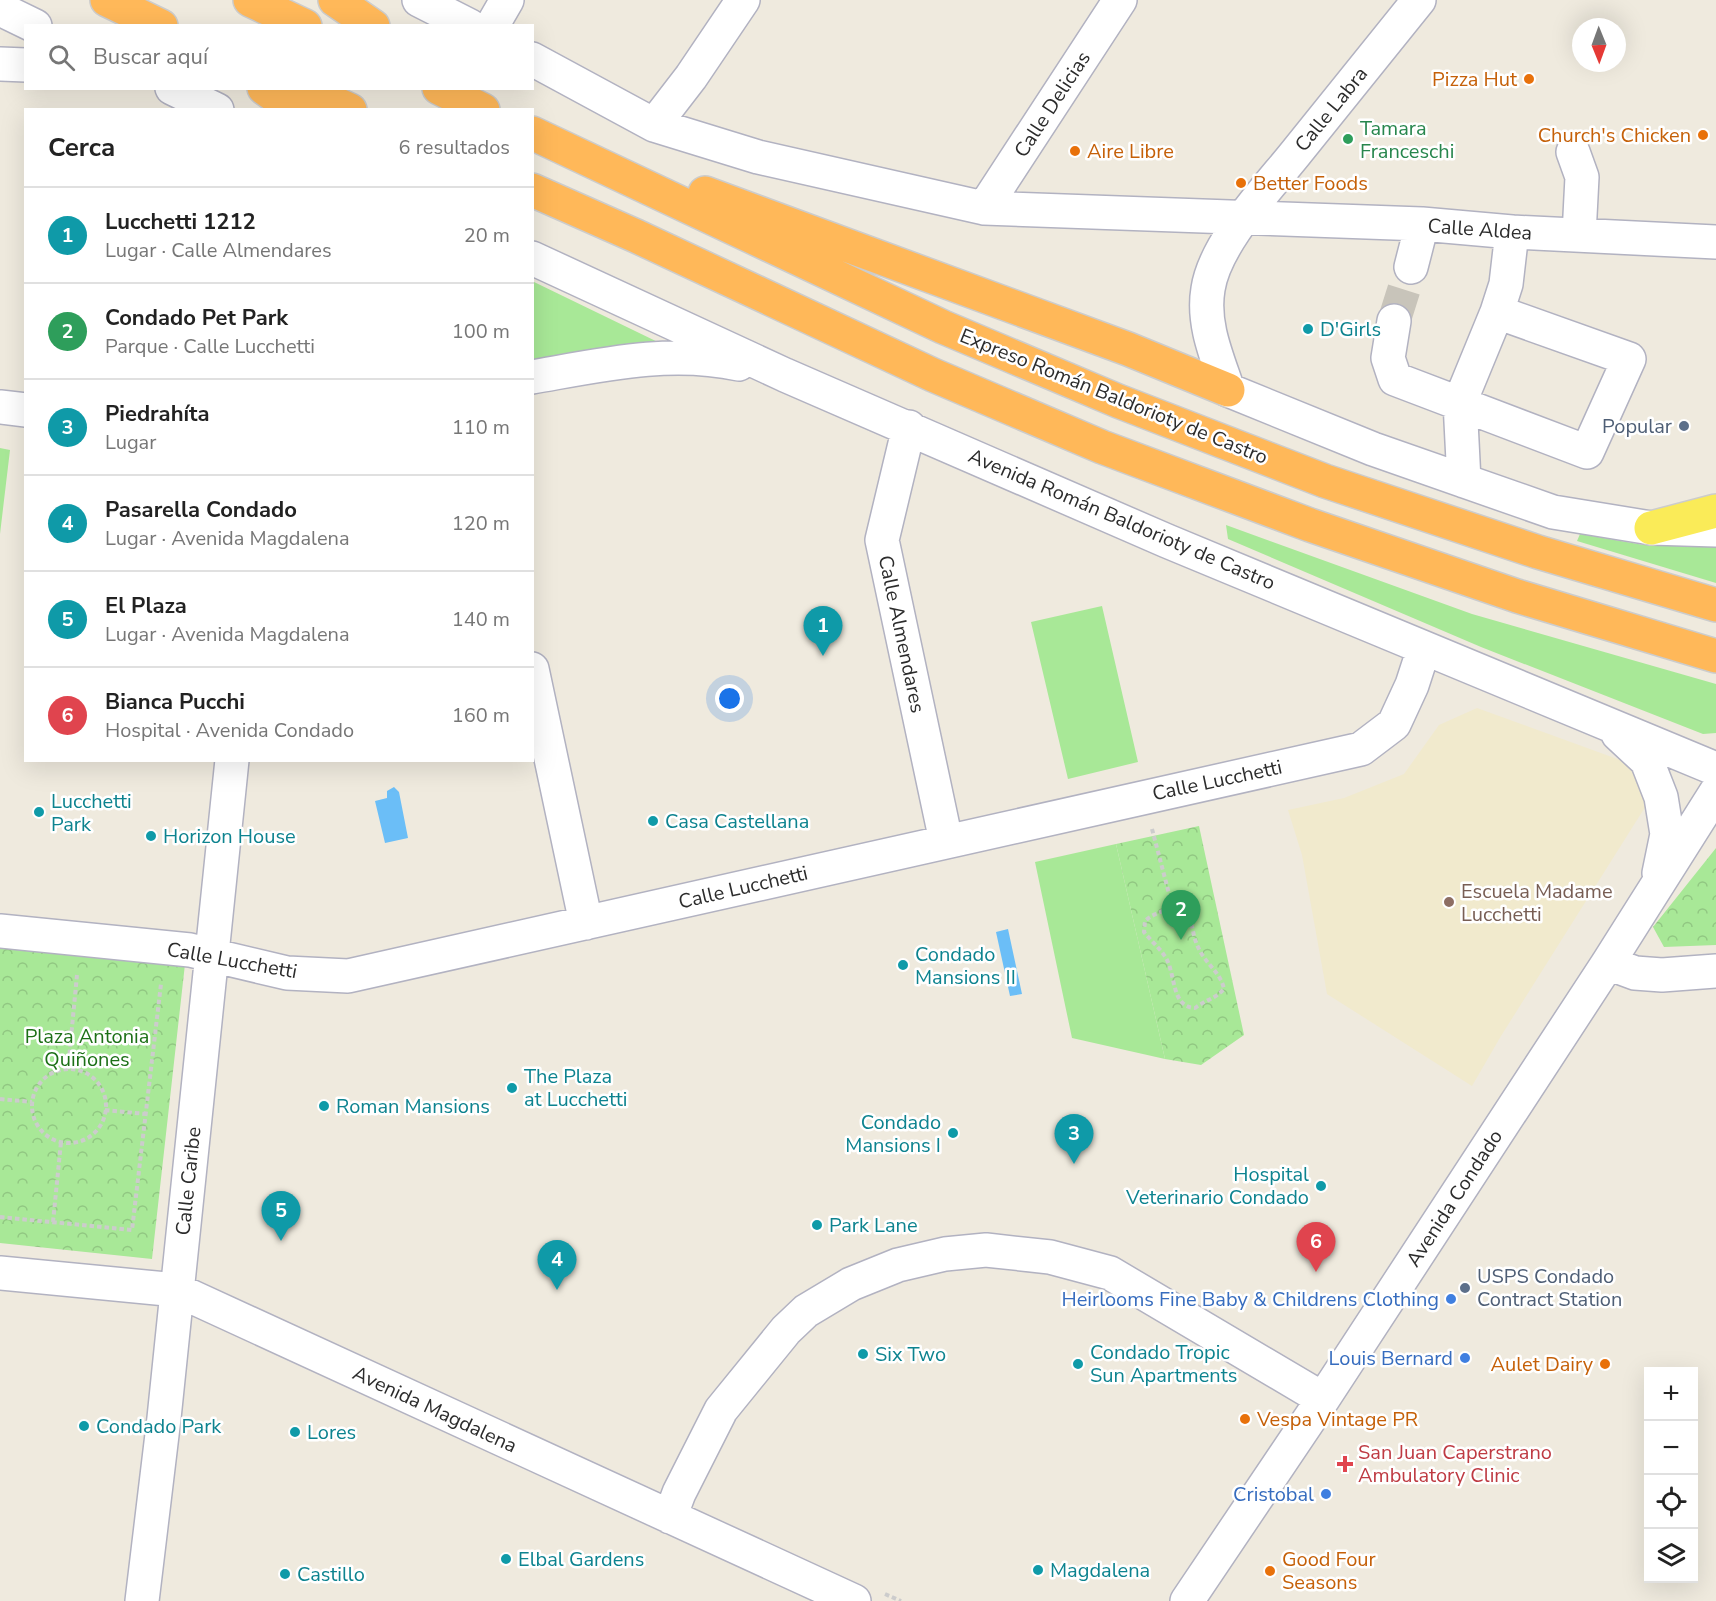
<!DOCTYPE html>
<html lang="es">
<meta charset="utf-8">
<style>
:root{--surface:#fff;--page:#f2f2f2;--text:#222;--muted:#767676;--line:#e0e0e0;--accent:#111827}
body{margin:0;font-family:"Nunito Sans",sans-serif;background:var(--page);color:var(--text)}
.controls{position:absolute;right:18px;bottom:18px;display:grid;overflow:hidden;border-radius:0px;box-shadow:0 6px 24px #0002}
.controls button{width:54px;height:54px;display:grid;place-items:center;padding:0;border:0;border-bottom:2px solid var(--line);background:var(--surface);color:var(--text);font:30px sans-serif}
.compass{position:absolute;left:1572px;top:18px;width:54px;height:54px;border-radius:50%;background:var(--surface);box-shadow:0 6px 24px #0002;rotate:179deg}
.you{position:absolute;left:730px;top:699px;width:21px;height:21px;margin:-15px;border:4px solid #fff;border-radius:50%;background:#1a73e8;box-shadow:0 0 0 9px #1a73e833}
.badge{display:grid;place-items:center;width:39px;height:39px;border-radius:50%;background:var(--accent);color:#fff;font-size:20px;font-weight:700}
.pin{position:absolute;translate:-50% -50px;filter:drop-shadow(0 2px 3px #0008)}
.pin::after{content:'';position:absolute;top:32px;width:21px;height:18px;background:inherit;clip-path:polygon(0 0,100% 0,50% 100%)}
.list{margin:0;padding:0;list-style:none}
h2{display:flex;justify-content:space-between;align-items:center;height:78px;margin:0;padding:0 24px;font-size:26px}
h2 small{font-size:20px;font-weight:400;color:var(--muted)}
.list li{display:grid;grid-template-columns:39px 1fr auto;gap:18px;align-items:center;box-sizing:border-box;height:96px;padding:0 24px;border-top:2px solid var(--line)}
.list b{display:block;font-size:22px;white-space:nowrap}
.list p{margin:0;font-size:20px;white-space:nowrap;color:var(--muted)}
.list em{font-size:20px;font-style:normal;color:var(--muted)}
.icon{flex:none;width:33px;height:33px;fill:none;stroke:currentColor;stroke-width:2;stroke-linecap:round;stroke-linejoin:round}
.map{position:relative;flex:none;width:1716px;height:1601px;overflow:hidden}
.search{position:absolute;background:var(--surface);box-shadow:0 6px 24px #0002;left:24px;top:24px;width:510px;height:66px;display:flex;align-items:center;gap:15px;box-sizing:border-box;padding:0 21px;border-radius:0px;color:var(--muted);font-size:22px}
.panel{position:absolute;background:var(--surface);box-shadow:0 6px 24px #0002;left:24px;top:108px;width:510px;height:654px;border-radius:0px}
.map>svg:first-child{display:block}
.education{fill:#f1eacd}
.grass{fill:#a8e897}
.park{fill:url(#park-crowns)}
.water{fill:#6bbef7}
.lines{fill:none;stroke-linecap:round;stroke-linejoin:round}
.minor-tunnel{stroke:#c8c4ba;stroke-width:33;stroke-dasharray:33 16;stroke-linecap:butt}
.minor-casing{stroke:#b2b2c1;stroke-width:36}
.major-casing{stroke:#ccc;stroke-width:36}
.highway-casing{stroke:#ccc;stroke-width:36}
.path{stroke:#ccc;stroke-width:4;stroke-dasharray:4.5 3;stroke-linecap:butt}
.minor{stroke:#fff;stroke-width:33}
.major{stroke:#faeb58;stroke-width:33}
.highway{stroke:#ffb859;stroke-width:33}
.food-dot{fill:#e8710a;stroke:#fff;stroke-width:2}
.leisure-dot{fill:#2e9e5b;stroke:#fff;stroke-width:2}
.culture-dot{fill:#0f9aa8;stroke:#fff;stroke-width:2}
.service-dot{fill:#5c6f8a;stroke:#fff;stroke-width:2}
.education-dot{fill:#8d6e63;stroke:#fff;stroke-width:2}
.shop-dot{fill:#3f7fe0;stroke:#fff;stroke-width:2}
.health-dot{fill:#e0444e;stroke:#fff;stroke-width:2}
.labels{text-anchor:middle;stroke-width:5;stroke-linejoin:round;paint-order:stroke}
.food-label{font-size:20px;fill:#c56008;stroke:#fff;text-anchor:start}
.street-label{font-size:20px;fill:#2c2c2c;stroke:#fff}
.leisure-label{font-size:20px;fill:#27864d;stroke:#fff;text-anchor:start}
.culture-label{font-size:20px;fill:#0d838f;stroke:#fff;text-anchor:start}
.service-label{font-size:20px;fill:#4e5e75;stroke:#fff;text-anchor:end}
.education-label{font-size:20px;fill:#785e54;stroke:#fff;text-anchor:start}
.park-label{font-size:20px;fill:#1c7016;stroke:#fff}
.shop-label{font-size:20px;fill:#366cbe;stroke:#fff;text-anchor:end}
.health-label{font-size:20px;fill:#be3a42;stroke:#fff;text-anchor:start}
</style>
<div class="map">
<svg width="1716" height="1601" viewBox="0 0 1716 1601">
<defs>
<pattern id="park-crowns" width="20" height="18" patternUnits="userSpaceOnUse" patternTransform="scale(1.5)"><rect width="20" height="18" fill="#a8e897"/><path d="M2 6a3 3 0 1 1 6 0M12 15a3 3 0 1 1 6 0" fill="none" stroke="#91c782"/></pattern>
</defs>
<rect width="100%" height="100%" fill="#efeade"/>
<path class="education" d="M1477,708L1642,768L1654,793L1501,1036L1472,1086L1327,994L1302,855L1288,810L1344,798L1404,774L1439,725Z"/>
<path class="grass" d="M532,281L666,346L533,363Z
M0,448L10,450L0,534Z
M1226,525L1472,614L1716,684V733L1703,734L1481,647L1228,539Z
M1580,534L1644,545L1716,542V583L1577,541Z
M1102,606L1138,762L1068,779L1031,622Z
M1116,844L1165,1059L1072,1038L1035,862Z"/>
<path class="park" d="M1199,826L1244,1035L1201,1065L1165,1059L1116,844Z
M1716,848V945L1664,947L1653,927Z
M0,945L185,964L152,1259L0,1243Z"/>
<path class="water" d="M394,787L399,792L408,838L385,843L375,801L387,798V791Z
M1008,929L1022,994L1010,996L996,932Z"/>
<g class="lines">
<path class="minor-tunnel" d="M1394,321L1411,267"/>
<defs>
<path id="minor" d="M419,0L470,26
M1419,0C1379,50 1339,100 1299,149C1270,186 1215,242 1208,289C1202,324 1217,357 1228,390L1373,449L1553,512L1651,528L1716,530
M0,9L35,26
M492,26L507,0
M532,59L654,125L758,157L984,208L1422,224L1512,232L1716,242
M0,64L26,65
M172,88L217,110
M654,125L691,77L743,0
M1573,152L1582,177L1579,235
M984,208L1120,0
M532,258L785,375L1167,541L1716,769
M1411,267L1422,224
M1497,312L1506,284L1512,232
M1394,321L1388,358L1395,379L1587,452L1629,359L1497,312L1460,402L1464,481
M532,377C601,365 669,349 739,364
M0,407L26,410
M909,427L882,540L946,841
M532,669L586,923
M1618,734L1647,761L1661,797L1667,834L1659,873
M0,931L190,950L287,973L348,976L1361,749L1394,724L1412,685L1424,648
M1608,963L1635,973L1662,975L1716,971
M0,1273L177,1290L854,1601
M670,1517L679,1493L721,1410L786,1330L806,1311L851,1284L898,1265L945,1254L986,1250L1050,1257L1110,1273L1323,1399
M142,1601L164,1418L232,760
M1187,1601L1323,1399L1608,963L1716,792"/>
<path id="major" d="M1651,528L1716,511"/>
<path id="highway" d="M107,0L161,26
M250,0L305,26
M335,0L373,26
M264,88L295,110
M302,88L350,110
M439,88L483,110
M532,133L943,327L1118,401L1325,481L1538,552L1716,605
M532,190L636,236L933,375L1102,447L1310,525L1517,596L1716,656
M705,193L1128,349L1228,390"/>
</defs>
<use href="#minor" class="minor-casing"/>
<use href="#major" class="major-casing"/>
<use href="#highway" class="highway-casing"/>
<path class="path" d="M1152,829L1172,905L1183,903C1193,917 1191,934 1199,949C1206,964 1221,973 1224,989C1215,999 1205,1000 1195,1008C1171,1007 1176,975 1166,958C1160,948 1151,941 1144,932L1145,921C1153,913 1163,913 1172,905
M68,1069L77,975
M32 1106a37 37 0 1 1 74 0a37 37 0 1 1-74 0Z
M0,1099L32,1102
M105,1110L146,1114
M0,1217L132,1230L161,984H159
M53,1222L61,1142
M885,1594L901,1601"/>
<use href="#minor" class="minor"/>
<use href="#major" class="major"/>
<use href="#highway" class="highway"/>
</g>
<g class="food-dot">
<circle cx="1529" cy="79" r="6"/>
<circle cx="1703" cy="135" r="6"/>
<circle cx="1075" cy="151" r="6"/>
<circle cx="1241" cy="183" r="6"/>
<circle cx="1605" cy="1364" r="6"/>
<circle cx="1245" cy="1419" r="6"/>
<circle cx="1270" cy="1571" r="6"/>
</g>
<circle class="leisure-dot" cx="1348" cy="139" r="6"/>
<g class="culture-dot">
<circle cx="1308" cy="329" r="6"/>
<circle cx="39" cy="812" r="6"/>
<circle cx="653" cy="821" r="6"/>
<circle cx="151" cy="836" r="6"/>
<circle cx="903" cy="965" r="6"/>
<circle cx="512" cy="1088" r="6"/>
<circle cx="324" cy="1106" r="6"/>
<circle cx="953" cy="1133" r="6"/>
<circle cx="1321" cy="1186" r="6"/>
<circle cx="817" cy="1225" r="6"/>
<circle cx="863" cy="1354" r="6"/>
<circle cx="1078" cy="1364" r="6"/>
<circle cx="84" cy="1426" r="6"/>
<circle cx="295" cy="1432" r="6"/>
<circle cx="506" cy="1559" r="6"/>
<circle cx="1038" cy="1570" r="6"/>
<circle cx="285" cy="1574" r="6"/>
</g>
<g class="service-dot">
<circle cx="1684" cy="426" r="6"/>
<circle cx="1465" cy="1288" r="6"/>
</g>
<circle class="education-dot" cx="1449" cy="902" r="6"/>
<g class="shop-dot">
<circle cx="1451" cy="1299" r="6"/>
<circle cx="1465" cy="1358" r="6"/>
<circle cx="1326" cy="1494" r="6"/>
</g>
<path class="health-dot" d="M1342 1455h6v6h6v6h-6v6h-6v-6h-6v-6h6z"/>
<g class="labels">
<g class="food-label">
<text x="1517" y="86" text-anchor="end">Pizza Hut</text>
<text x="1691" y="142" text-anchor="end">Church's Chicken</text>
<text x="1087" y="158">Aire Libre</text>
<text x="1253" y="190">Better Foods</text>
<text x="1593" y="1371" text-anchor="end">Aulet Dairy</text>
<text x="1257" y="1426">Vespa Vintage PR</text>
<text x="1282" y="1566">Good Four<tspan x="1282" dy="23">Seasons</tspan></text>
</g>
<g class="street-label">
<text transform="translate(1052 104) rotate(-57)" y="7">Calle Delicias</text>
<text transform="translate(1331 109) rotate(-51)" y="7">Calle Labra</text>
<text transform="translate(1480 229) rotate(4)" y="7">Calle Aldea</text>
<text transform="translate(1114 396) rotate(22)" y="7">Expreso Román Baldorioty de Castro</text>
<text transform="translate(1122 519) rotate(23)" y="7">Avenida Román Baldorioty de Castro</text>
<text transform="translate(902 634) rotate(78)" y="7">Calle Almendares</text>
<text transform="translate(1217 780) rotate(-12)" y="7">Calle Lucchetti</text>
<text transform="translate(743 887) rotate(-13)" y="7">Calle Lucchetti</text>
<text transform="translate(232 960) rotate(10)" y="7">Calle Lucchetti</text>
<text transform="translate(188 1181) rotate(-84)" y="7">Calle Caribe</text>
<text transform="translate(1454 1198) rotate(-57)" y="7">Avenida Condado</text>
<text transform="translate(435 1409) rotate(25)" y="7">Avenida Magdalena</text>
</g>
<g class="leisure-label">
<text x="1360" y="135">Tamara<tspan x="1360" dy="23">Franceschi</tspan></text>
</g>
<g class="culture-label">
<text x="1320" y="336">D'Girls</text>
<text x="51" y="808">Lucchetti<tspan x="51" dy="23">Park</tspan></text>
<text x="665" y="828">Casa Castellana</text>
<text x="163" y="843">Horizon House</text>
<text x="915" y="961">Condado<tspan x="915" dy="23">Mansions II</tspan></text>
<text x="524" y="1083">The Plaza<tspan x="524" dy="23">at Lucchetti</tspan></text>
<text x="336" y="1113">Roman Mansions</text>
<text x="941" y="1129" text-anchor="end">Condado<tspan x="941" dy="23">Mansions I</tspan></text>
<text x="1309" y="1181" text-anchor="end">Hospital<tspan x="1309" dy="23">Veterinario Condado</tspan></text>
<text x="829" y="1232">Park Lane</text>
<text x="1090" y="1359">Condado Tropic<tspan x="1090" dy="23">Sun Apartments</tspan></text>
<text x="875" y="1361">Six Two</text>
<text x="96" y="1433">Condado Park</text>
<text x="307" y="1439">Lores</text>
<text x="518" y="1566">Elbal Gardens</text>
<text x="1050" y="1577">Magdalena</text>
<text x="297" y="1581">Castillo</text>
</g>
<g class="service-label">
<text x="1672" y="433">Popular</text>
<text x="1477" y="1283" text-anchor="start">USPS Condado<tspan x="1477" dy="23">Contract Station</tspan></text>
</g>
<g class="education-label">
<text x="1461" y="898">Escuela Madame<tspan x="1461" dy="23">Lucchetti</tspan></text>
</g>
<g class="park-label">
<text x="87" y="1043">Plaza Antonia<tspan x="87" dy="23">Quiñones</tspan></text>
</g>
<g class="shop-label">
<text x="1439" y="1306">Heirlooms Fine Baby &amp; Childrens Clothing</text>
<text x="1453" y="1365">Louis Bernard</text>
<text x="1314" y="1501">Cristobal</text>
</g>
<g class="health-label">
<text x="1358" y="1459">San Juan Caperstrano<tspan x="1358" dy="23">Ambulatory Clinic</tspan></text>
</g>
</g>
</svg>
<div class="controls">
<button>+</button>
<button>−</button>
<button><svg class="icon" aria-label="locate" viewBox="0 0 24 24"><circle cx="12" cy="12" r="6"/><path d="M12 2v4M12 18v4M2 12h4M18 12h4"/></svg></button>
<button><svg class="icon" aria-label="layers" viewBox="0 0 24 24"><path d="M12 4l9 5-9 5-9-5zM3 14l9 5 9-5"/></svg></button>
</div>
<svg class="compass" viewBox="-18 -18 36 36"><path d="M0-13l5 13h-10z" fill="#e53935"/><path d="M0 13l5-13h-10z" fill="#767676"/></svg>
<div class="you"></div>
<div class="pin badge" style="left:823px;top:656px;background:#0f9aa8">1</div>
<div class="pin badge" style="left:1181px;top:940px;background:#2e9e5b">2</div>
<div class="pin badge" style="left:1074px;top:1164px;background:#0f9aa8">3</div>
<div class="pin badge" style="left:557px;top:1290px;background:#0f9aa8">4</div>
<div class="pin badge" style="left:281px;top:1241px;background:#0f9aa8">5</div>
<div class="pin badge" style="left:1316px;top:1272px;background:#e0444e">6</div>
<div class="search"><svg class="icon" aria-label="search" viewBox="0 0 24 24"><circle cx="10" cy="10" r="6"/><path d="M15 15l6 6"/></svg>Buscar aquí</div>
<section class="panel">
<h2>Cerca<small>6 resultados</small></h2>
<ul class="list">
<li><span class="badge" style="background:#0f9aa8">1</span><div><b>Lucchetti 1212</b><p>Lugar · Calle Almendares</p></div><em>20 m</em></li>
<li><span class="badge" style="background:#2e9e5b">2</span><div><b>Condado Pet Park</b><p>Parque · Calle Lucchetti</p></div><em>100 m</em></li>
<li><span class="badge" style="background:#0f9aa8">3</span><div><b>Piedrahíta</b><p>Lugar</p></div><em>110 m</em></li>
<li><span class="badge" style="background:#0f9aa8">4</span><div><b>Pasarella Condado</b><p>Lugar · Avenida Magdalena</p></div><em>120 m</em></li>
<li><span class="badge" style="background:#0f9aa8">5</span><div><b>El Plaza</b><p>Lugar · Avenida Magdalena</p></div><em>140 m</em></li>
<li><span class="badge" style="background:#e0444e">6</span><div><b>Bianca Pucchi</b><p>Hospital · Avenida Condado</p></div><em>160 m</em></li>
</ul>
</section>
</div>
